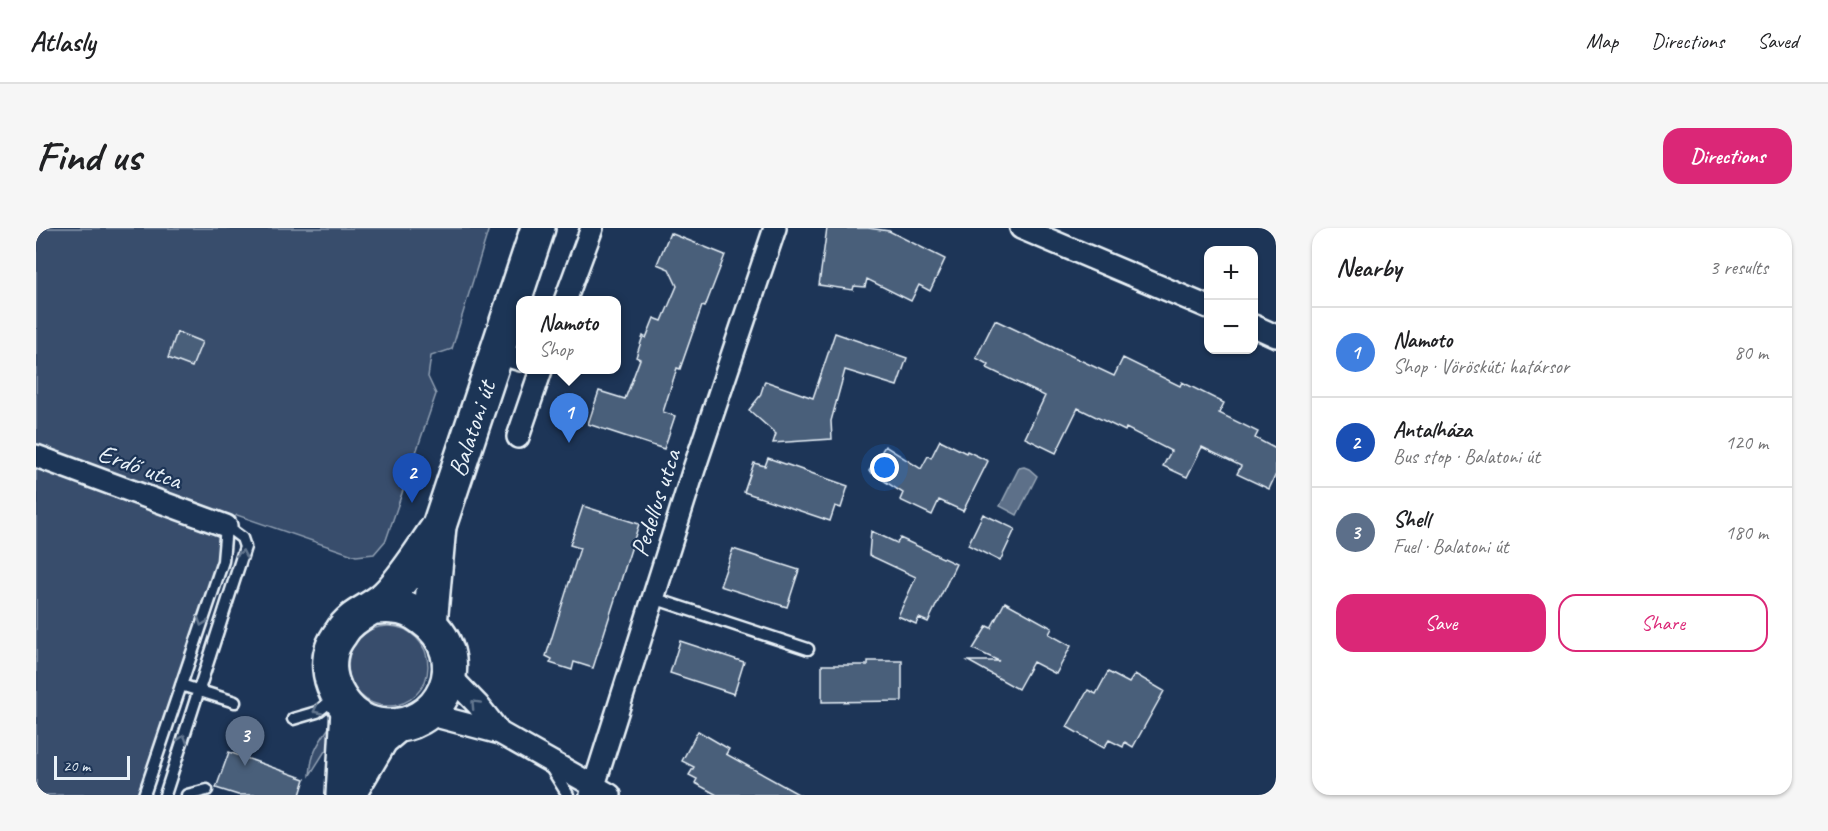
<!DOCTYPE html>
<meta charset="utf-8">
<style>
:root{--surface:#fff;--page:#f6f6f6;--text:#202124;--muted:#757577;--line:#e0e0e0;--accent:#db2777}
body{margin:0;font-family:Caveat,sans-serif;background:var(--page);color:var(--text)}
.controls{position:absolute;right:18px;top:18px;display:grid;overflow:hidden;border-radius:12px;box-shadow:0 2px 4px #0004}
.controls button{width:54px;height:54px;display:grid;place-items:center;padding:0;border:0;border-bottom:2px solid var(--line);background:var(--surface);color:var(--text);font:30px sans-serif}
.scale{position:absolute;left:18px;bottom:15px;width:76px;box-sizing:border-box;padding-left:6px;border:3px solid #e8f1f8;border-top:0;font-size:16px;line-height:21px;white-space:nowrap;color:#e8f1f8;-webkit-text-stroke:4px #1d3557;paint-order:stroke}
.you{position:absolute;left:849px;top:240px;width:21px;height:21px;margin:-15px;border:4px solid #fff;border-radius:50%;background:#1a73e8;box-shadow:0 0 0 9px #1a73e833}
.badge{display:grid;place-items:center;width:39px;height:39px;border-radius:50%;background:var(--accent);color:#fff;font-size:20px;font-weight:700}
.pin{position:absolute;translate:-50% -50px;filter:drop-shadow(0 2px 3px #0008)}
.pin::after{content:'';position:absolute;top:32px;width:21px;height:18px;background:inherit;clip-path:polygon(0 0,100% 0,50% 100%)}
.popup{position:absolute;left:480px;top:68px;width:105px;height:78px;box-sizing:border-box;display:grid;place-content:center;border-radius:12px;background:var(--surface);filter:drop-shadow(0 2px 4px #0005);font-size:20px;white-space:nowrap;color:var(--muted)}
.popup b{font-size:22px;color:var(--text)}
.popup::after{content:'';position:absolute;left:50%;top:100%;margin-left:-12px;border:12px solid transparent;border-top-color:var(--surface)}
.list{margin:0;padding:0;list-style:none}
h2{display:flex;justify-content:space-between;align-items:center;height:78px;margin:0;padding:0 24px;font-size:26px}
h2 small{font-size:20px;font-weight:400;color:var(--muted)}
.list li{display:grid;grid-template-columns:39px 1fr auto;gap:18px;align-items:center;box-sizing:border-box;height:90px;padding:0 24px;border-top:2px solid var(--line)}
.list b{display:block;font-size:22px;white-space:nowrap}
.list p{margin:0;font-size:20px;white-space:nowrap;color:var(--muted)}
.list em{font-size:20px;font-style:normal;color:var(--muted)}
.actions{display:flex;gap:12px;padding:18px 24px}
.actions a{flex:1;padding:14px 0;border:2px solid var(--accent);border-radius:18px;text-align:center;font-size:21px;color:var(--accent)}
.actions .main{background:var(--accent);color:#fff}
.map{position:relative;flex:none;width:1240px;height:567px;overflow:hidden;border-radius:18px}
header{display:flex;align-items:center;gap:36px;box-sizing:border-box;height:84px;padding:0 30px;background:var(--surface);border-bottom:2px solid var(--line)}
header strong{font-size:28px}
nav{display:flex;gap:33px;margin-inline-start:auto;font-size:21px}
.intro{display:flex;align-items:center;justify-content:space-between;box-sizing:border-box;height:144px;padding:0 36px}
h1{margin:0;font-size:42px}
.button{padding:15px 27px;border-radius:18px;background:var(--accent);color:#fff;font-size:21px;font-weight:700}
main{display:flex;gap:36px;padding:0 36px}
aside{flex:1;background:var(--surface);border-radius:18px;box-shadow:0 2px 4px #0004}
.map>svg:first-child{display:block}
.green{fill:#374d6c;stroke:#909fb2;stroke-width:1.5}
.water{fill:#5d7089;stroke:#95a4b5;stroke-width:1.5}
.building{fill:#495e7a;stroke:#e8f1f8;stroke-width:1.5}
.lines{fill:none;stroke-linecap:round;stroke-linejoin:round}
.service-casing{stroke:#e8f1f8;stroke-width:15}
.minor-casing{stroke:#e8f1f8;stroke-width:26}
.primary-casing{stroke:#e8f1f8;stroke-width:38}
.service{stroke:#1d3557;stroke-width:10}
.minor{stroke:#1d3557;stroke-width:21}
.primary{stroke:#1d3557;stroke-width:33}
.oneway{stroke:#64778f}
.labels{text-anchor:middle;stroke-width:4.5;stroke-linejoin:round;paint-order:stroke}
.street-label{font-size:26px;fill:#e8f1f8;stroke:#1d3557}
</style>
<header>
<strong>Atlasly</strong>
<nav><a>Map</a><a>Directions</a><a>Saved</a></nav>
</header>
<div class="intro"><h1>Find us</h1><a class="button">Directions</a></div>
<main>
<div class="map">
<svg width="1240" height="567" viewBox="0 0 1240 567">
<rect width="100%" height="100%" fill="#1d3557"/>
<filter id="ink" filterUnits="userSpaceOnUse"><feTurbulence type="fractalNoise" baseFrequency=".0167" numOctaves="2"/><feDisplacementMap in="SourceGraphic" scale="12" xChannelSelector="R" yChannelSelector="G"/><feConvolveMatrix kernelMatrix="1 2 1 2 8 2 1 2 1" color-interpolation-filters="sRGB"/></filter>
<g filter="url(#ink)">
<path class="green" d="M0,0H453L416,121L395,128L392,149L400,166L350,312L338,326L320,328L201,287L190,297V315L108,567H0Z
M312 438a40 40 0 1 1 80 0a40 40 0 1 1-80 0Z
M296,500L297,522L289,523L274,547C275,527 281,517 292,501Z"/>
<path class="water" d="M988,239L993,241L1001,248L981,287L964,278L983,240Z"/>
<path class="building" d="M791,0H832L853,3L909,31L894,63L883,57L875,73L831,51L829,59L818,58L817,62L783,57Z
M634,5L689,27L669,79L666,78L644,141L641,140L627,184L639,188L628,221L552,196L563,163L589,171L604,131L600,129L607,108L610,110L618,90L626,93L641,58L633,41L621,36Z
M959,92L1078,148L1087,130L1144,158L1146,154L1188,175L1183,185L1222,204L1219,210L1240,221V246L1233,261L1201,246L1205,238L1166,219L1151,249L1127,238L1135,223L1090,200L1089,203L1042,180L1020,225L989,210L1009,168L951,140L953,137L940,130Z
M141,104L166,114L156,139L132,130Z
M799,105L871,130L861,158L809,142L795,193L796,211L737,215L740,206L713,182L724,168L729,153L777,170Z
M904,212L930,225L931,223L952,233L927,283L903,272L896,287L864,272L867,265L833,243L849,218L885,241L892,228L895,230Z
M732,230L812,258L805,280L799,278L794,293L708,264L718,235L729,238Z
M547,278L603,296L557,440L538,434L536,442L514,435L516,431L510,428L544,320L534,317Z
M947,286L979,301L964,333L932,317Z
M835,303L861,315L864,310L920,336L892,394L883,390L880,396L862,388L880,349L833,327Z
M697,321L763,342L751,379L684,358Z
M969,374L1016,400L1013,406L1035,418L1020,446L997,434L982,461L932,433H963L937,421L951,398L955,400Z
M644,413L708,434L698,466L634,445Z
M832,433H866V473L786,474V437H832Z
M1072,444L1093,455L1099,446L1128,463L1097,519L1089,514L1087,519L1073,512L1068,520L1031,499L1052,462L1060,466Z
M662,503L693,521L690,526L764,567H681L659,555L661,551L653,547L658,539L646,533Z
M193,524L269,551L264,567H202L180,560Z"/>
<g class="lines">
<defs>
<path id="service" d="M617,370L772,421
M145,457L199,474
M257,491L281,484L299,470
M514,538L532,567
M108,567L187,333L190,298
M129,567L209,319L206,310L190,298
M151,567L171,562"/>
<path id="minor" d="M985,0L1172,79
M529,73L556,0
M1218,98L1240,108
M461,125L485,132
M482,209L505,142
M0,228L190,298
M414,448L442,477L464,505
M392,486L464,505L574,567
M555,567L658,241L739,0"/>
<g id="primary">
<path d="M339,379C345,379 351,378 357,379C367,379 378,384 386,390C441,428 407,507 342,497C310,492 286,453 296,421C298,415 302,409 305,405C315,387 337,382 351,368C371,348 386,322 403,298"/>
<path id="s1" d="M394,396L403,298L502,0"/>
<path d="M307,567L312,482"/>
<path d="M312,567L345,511L358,500"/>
</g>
</defs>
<use href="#service" class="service-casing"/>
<use href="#minor" class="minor-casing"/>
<use href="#primary" class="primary-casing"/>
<use href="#service" class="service"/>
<use href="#minor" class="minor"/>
<use href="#primary" class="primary"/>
</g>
<defs><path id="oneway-chevron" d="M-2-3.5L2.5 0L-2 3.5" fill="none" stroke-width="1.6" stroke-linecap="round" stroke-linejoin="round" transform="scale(1.5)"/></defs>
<g class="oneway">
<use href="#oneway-chevron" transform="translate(206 326) rotate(-79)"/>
<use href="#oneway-chevron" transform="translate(166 394) rotate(109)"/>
<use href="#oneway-chevron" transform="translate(439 476) rotate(-133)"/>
<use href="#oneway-chevron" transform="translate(281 482) rotate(153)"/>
<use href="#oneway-chevron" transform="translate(147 511) rotate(-72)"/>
</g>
</g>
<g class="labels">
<g class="street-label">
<text dy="9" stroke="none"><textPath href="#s1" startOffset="201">Balatoni út</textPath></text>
<text transform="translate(104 238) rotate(20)" y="9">Erdő utca</text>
<text transform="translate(619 275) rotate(-72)" y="9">Pedellus utca</text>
</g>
</g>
</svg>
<div class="controls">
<button>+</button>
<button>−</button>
</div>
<div class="scale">20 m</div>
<div class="you"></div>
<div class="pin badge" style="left:533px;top:215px;background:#3f7fe0">1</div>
<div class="popup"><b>Namoto</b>Shop</div>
<div class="pin badge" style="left:376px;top:275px;background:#1a4fb4">2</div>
<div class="pin badge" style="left:209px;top:538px;background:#5c6f8a">3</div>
</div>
<aside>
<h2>Nearby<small>3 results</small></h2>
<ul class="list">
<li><span class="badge" style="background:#3f7fe0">1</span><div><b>Namoto</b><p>Shop · Vöröskúti határsor</p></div><em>80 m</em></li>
<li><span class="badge" style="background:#1a4fb4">2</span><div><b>Antalháza</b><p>Bus stop · Balatoni út</p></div><em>120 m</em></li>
<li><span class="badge" style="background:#5c6f8a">3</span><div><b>Shell</b><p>Fuel · Balatoni út</p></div><em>180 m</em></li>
</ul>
<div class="actions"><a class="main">Save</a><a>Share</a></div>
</aside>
</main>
